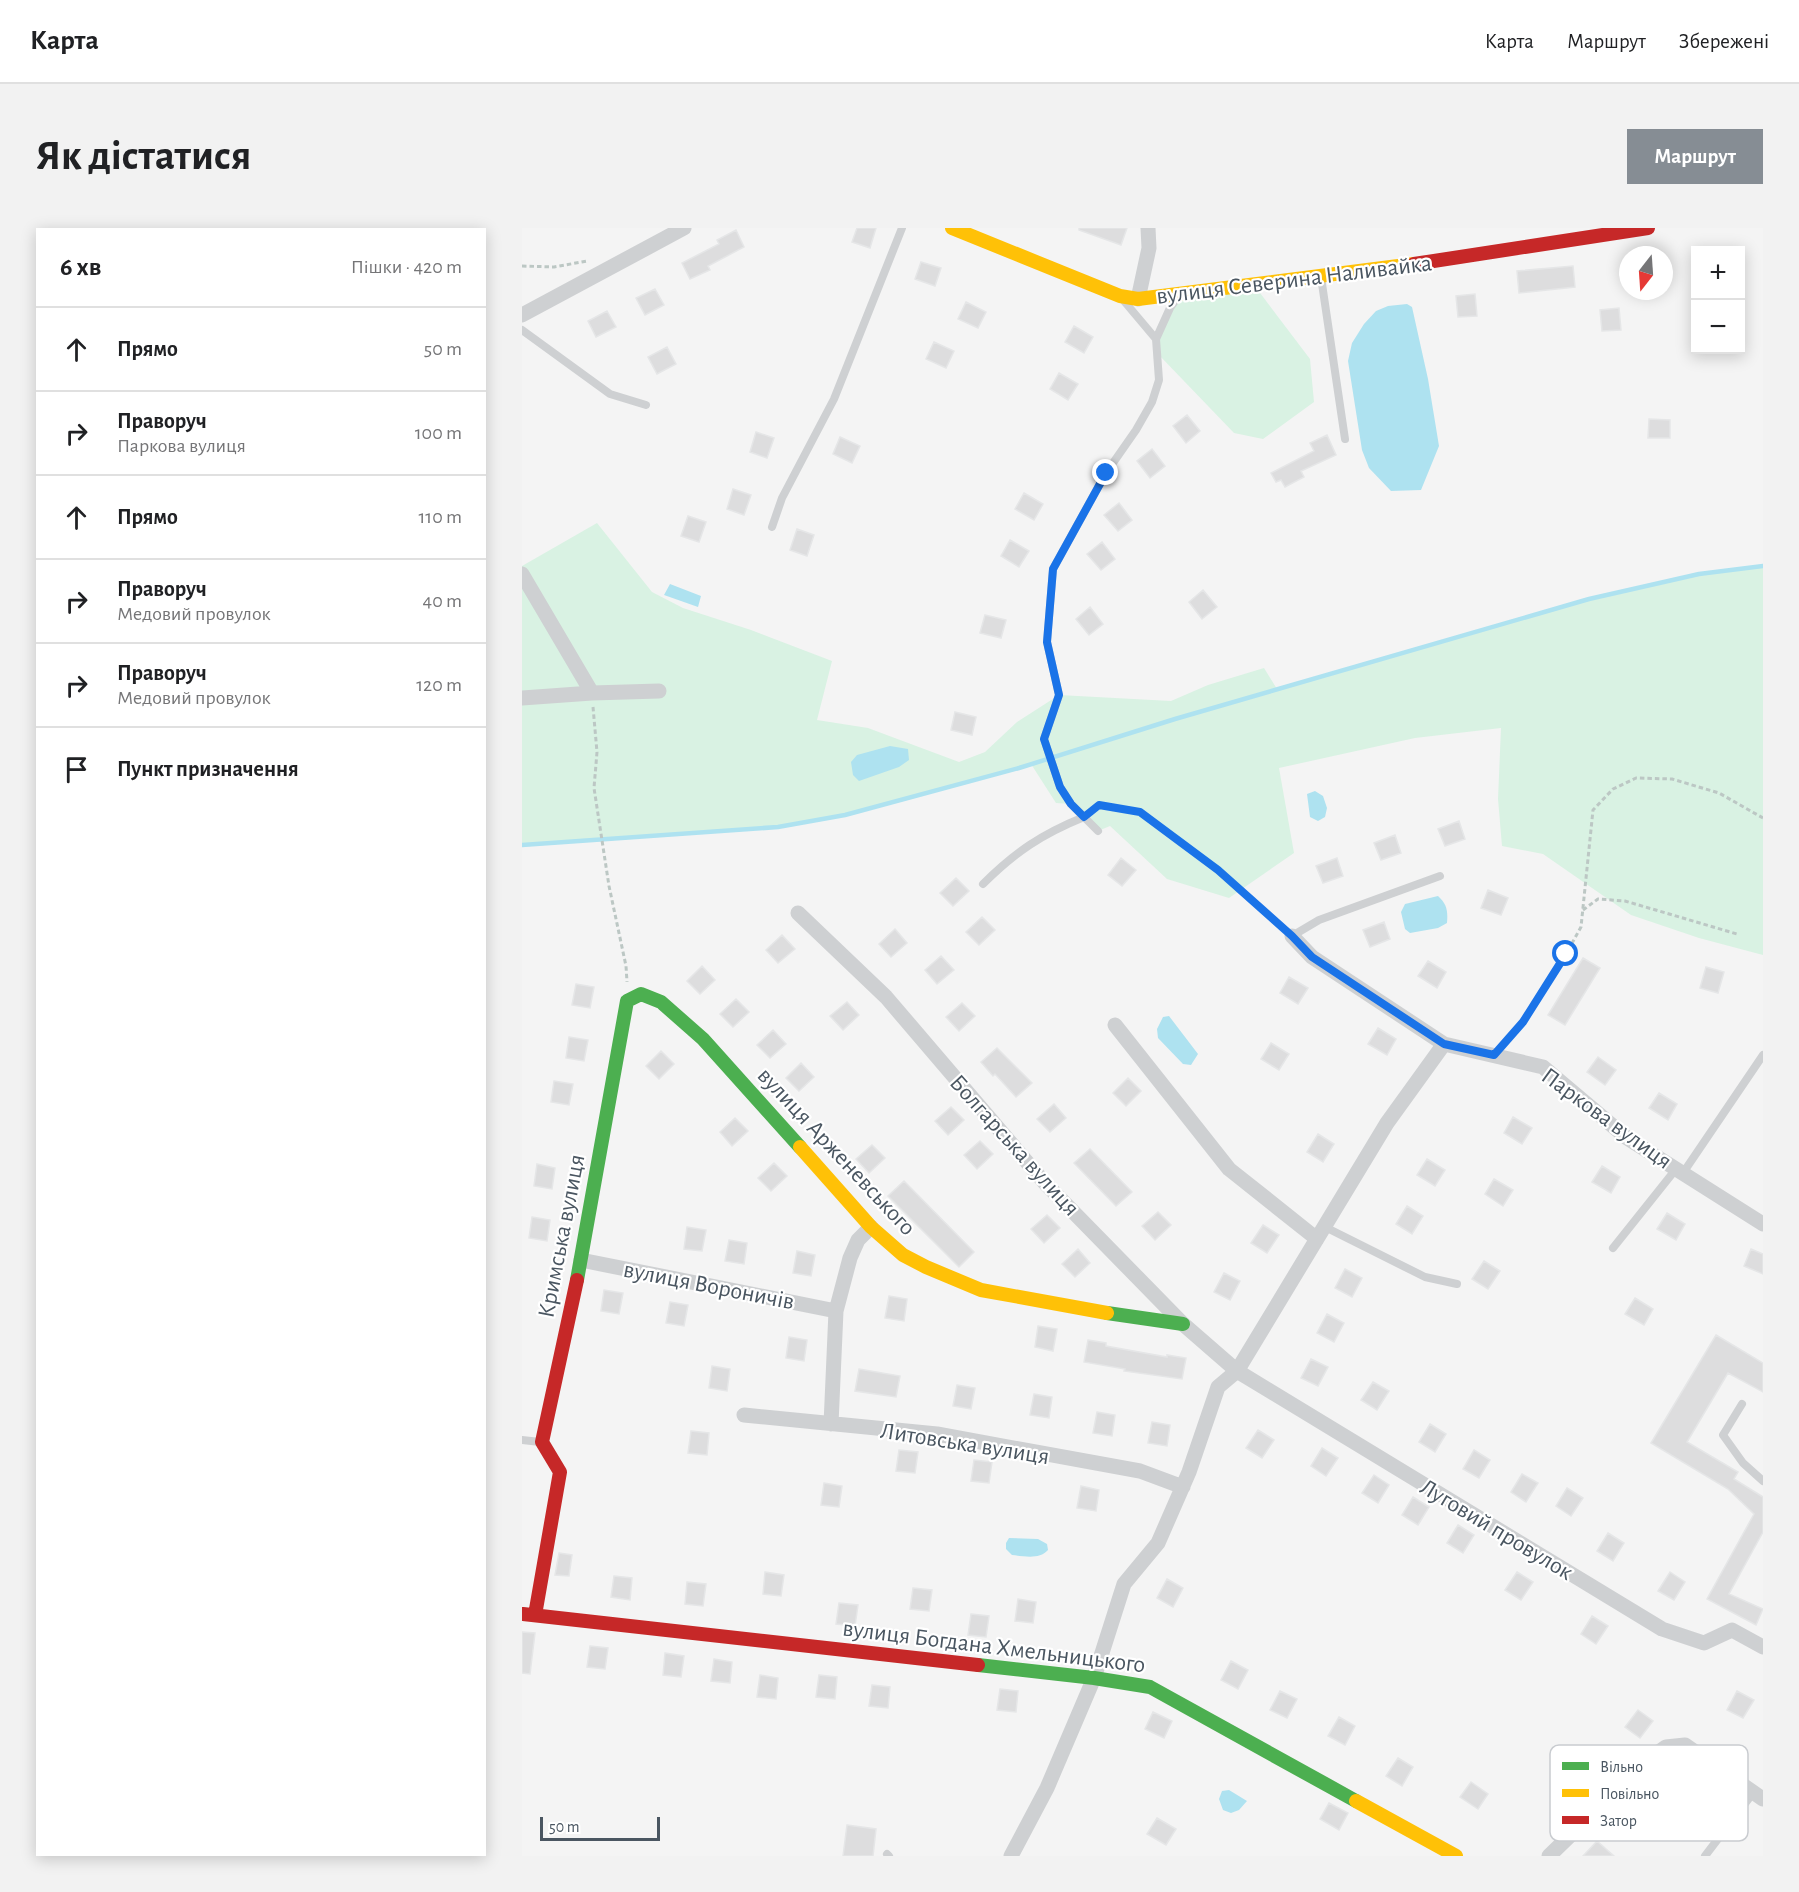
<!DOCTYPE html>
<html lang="uk">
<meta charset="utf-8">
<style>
:root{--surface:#fff;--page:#f2f2f2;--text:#202124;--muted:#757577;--line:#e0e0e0;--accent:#868d94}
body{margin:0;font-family:"Alegreya Sans",sans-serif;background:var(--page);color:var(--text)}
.controls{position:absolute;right:18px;top:18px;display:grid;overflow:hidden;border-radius:0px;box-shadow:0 3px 15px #0003}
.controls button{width:54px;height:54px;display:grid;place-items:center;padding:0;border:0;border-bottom:2px solid var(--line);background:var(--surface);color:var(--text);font:30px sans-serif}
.compass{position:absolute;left:1097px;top:18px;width:54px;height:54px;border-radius:50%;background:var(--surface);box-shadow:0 3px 15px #0003;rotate:197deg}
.scale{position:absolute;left:18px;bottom:15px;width:120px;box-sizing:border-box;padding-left:6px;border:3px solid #4a5661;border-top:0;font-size:16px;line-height:21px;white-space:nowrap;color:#4a5661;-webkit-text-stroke:4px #fff;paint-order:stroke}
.stop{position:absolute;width:18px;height:18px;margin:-14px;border:4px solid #1a73e8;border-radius:50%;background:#fff}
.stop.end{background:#1a73e8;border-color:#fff;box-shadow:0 2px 6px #0008}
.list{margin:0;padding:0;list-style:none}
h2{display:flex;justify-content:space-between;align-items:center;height:78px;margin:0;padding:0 24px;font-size:26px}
h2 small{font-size:20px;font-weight:400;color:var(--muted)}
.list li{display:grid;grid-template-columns:39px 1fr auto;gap:18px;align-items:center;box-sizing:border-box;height:84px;padding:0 24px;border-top:2px solid var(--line)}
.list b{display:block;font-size:22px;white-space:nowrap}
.list p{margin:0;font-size:20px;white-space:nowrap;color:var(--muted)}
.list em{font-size:20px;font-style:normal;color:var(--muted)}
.icon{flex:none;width:33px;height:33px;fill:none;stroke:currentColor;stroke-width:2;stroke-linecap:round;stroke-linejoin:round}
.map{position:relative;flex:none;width:1241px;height:1628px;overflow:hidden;border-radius:0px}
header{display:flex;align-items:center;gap:36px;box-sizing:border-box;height:84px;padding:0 30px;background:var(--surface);border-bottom:2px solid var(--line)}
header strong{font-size:28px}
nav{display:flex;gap:33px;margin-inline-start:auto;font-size:21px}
.intro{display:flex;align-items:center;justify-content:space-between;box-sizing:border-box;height:144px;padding:0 36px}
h1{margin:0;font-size:42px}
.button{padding:15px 27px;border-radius:0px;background:var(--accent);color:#fff;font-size:21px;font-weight:700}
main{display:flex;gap:36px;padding:0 36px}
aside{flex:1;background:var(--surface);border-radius:0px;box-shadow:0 3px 15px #0003}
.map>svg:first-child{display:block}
.green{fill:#d9f2e3}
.water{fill:#aee2f0}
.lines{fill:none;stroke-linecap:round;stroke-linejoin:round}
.stream{stroke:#aee2f0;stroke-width:4.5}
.building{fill:#ddddde;stroke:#e5e6e7;stroke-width:1.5}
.path{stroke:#bcc7c4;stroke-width:3;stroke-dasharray:4.5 3;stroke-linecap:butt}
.lane{stroke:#ced0d2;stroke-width:8}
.street{stroke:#ced0d2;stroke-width:15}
.fast{stroke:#4caf50;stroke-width:14}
.slow{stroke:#ffc107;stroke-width:14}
.jam{stroke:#c62828;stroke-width:14}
.route{stroke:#1a73e8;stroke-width:8}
.labels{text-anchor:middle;stroke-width:4.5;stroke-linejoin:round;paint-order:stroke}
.street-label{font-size:24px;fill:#4a5661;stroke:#fff}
.key{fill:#fff;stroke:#c9ccd0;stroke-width:1.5}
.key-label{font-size:16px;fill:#4a5661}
</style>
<header>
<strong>Карта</strong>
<nav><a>Карта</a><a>Маршрут</a><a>Збережені</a></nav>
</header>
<div class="intro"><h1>Як дістатися</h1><a class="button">Маршрут</a></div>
<main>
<aside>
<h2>6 хв<small>Пішки · 420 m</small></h2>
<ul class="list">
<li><svg class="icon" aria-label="ahead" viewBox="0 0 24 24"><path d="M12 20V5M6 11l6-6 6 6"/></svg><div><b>Прямо</b></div><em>50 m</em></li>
<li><svg class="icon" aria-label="right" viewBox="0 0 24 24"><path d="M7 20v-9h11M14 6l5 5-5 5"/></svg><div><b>Праворуч</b><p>Паркова вулиця</p></div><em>100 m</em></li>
<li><svg class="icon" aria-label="ahead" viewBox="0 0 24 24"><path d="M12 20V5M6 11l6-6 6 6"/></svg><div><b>Прямо</b></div><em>110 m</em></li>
<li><svg class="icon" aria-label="right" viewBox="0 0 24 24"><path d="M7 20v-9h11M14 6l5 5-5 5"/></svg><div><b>Праворуч</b><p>Медовий провулок</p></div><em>40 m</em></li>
<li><svg class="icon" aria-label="right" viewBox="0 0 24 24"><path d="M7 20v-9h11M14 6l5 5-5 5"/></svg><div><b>Праворуч</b><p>Медовий провулок</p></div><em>120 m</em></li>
<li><svg class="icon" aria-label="arrive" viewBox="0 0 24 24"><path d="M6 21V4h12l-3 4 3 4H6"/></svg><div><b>Пункт призначення</b></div></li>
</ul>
</aside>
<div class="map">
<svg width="1241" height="1628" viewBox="0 0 1241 1628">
<rect width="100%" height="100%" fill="#f4f4f4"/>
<path class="green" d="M732,57L788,131L792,174L741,211L712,205L636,126L634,111L659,66Z
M75,295L130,364L161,380L229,402L310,433L295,492L346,500L437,534L463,524L495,494L537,467L649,473L686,457L742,440L755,461L1067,371L1177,346L1241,338V727L1177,710L1109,687L1021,626L980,618L976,571L979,500L893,510L757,540L772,625L707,670L645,651L588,598L576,603L549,576L534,575L509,536L323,587L256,599L0,617V338Z"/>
<path class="water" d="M885,76L890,79L906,151L917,218L899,262L869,263L847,240L840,222L826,133L830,115L842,96L854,83L866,78Z
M148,356L179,368L176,379L142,367Z
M368,518L386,521L387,532L377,539L337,553L331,547L329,534L335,527Z
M793,563L801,568L805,580L803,589L796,593L788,589L785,566Z
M916,668C925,676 926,683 925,695L916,700L888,705L883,701L879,684L883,676Z
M647,788L676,826L669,837L661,836L636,810L635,801L641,789Z
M487,1310L516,1311L525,1316L526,1322C517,1332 502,1328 490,1327L484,1321V1315Z
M707,1562L725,1573L717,1582L709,1585L701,1582L697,1571L700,1563Z"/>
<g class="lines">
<path class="stream" d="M0,617L256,599L323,587L497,540L653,491L1067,371L1177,346L1241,338"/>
</g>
<path class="building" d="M335,0H354L348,20L330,14Z
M557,0H605L599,17L557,2Z
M214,2L222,19L186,38L188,42L168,51L160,35L197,16L195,12Z
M399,34L419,40L413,58L393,51Z
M1051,38L1053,59L997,65L995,43Z
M133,61L142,77L123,87L114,70Z
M953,66L955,88L936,89L934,68Z
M444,74L464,84L456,100L436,91Z
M1097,80L1099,102L1080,103L1078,82Z
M85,83L94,99L74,109L66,93Z
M552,98L571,109L562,125L543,114Z
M412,114L432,123L424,140L404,131Z
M145,119L154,136L135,146L126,129Z
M537,145L556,156L546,172L528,161Z
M665,187L678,203L664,215L651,198Z
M1127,191L1148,192V210H1126Z
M234,204L252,210L245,230L228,224Z
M805,207L814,227L779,243L782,249L763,259L759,252L754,254L749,245L792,223L788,215Z
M318,209L338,218L330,235L311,226Z
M630,221L643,238L628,250L615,233Z
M211,261L229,267L222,287L205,281Z
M502,265L521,276L512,292L493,281Z
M597,275L610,292L596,303L582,287Z
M166,288L184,294L177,314L159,308Z
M275,301L292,307L285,328L268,322Z
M488,312L507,323L497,339L479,328Z
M580,314L593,331L579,342L565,326Z
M681,362L695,379L680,391L667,374Z
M568,379L581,396L567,407L554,391Z
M463,387L484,392L479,410L458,405Z
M433,484L454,489L450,507L429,502Z
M937,593L943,611L923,618L916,601Z
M873,607L879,625L859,632L852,615Z
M599,630L614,642L600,658L586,647Z
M815,630L821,648L801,655L794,638Z
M434,650L447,663L431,678L418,665Z
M966,662L986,670L979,687L959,680Z
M460,689L473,702L457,717L444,704Z
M862,694L868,711L848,719L841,702Z
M373,701L385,715L369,729L357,716Z
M260,707L273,721L256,735L244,722Z
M419,728L432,742L415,756L403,742Z
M1061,730L1078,740L1043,797L1026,787Z
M906,733L924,744L915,760L896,748Z
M180,738L193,752L178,766L165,753Z
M1184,739L1202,744L1196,765L1178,760Z
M767,749L786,760L776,776L758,765Z
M54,756L72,759L68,780L50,777Z
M214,771L227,784L211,799L198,786Z
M325,774L337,787L321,802L308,788Z
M440,775L453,788L437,803L424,789Z
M856,800L874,811L865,827L846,816Z
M251,802L264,816L248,830L235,817Z
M47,809L66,812L62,833L44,830Z
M749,815L767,826L757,842L739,831Z
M475,820L510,855L494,869L473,846L471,848L459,834Z
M139,823L152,836L137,851L124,838Z
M1076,829L1094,842L1083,857L1065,844Z
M279,835L292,849L277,863L264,850Z
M606,850L619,863L604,878L591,865Z
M32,853L51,856L47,877L29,874Z
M1137,865L1155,876L1146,892L1127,880Z
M532,876L544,890L528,904L515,891Z
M429,879L442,892L426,907L413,893Z
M991,889L1010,900L1000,916L982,905Z
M213,890L226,903L210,918L198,904Z
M796,906L812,916L801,934L785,924Z
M458,913L471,926L455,941L442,927Z
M350,917L363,930L347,945L334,931Z
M568,921L610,964L594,978L552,935Z
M905,931L923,942L913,958L895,947Z
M252,935L265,948L249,963L236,950Z
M15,936L33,940L30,961L12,958Z
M1080,938L1098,949L1089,965L1070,954Z
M972,951L991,962L981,978L963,966Z
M382,953L452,1024L437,1039L366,968Z
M885,978L901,988L890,1006L874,996Z
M636,984L649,997L633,1012L620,998Z
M1145,985L1163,996L1154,1012L1135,1001Z
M525,987L538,1000L522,1015L509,1001Z
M10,989L28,992L25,1013L7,1010Z
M741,997L757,1007L745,1025L729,1015Z
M165,999L184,1002L180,1023L162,1021Z
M207,1012L225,1015L222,1036L203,1033Z
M556,1021L568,1035L553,1049L540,1036Z
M1229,1021L1241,1026V1046L1222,1038Z
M275,1023L293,1027L289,1048L271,1045Z
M962,1033L978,1043L966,1061L950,1051Z
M823,1041L840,1050L830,1069L813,1060Z
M702,1045L718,1053L708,1072L692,1064Z
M82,1062L101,1065L97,1086L79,1083Z
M367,1068L385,1071L382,1093L363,1090Z
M1113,1070L1131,1081L1122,1097L1103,1086Z
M148,1074L166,1077L162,1098L144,1095Z
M805,1086L822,1095L812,1114L795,1105Z
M516,1098L535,1101L531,1123L513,1119Z
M1194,1107L1241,1135V1164L1206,1145L1165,1214L1216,1244L1212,1251L1241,1269V1304L1207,1366L1241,1381L1234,1397L1185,1371L1232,1286L1206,1261L1129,1215Z
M267,1109L285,1112L282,1133L264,1130Z
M566,1112L584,1115V1118L645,1129V1127L664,1130L660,1151L602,1143L603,1141L562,1134Z
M789,1131L806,1139L796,1158L779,1150Z
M190,1138L208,1141L205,1163L187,1160Z
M337,1141L378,1148L374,1169L333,1163Z
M851,1154L867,1163L855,1182L839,1172Z
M435,1157L453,1160L449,1181L431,1178Z
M512,1166L530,1169L527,1190L508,1187Z
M575,1184L593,1187L590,1208L571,1205Z
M630,1194L648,1197L645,1218L626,1215Z
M908,1196L924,1206L913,1224L897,1214Z
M736,1202L752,1212L740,1230L724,1220Z
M169,1203L187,1205L185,1227L166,1225Z
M800,1220L816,1230L804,1248L789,1238Z
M377,1222L396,1224L393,1245L374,1243Z
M952,1222L968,1232L957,1250L941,1241Z
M452,1232L470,1234L467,1255L449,1253Z
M1000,1246L1016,1255L1004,1274L989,1264Z
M852,1247L867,1257L856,1275L840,1265Z
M302,1255L320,1258L317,1279L299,1277Z
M559,1258L577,1262L574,1283L555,1280Z
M1045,1260L1061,1270L1049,1288L1034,1278Z
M891,1269L907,1279L896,1297L880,1287Z
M936,1297L952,1307L941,1325L925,1315Z
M1086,1305L1102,1315L1091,1333L1075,1323Z
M37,1325L50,1327L47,1348L33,1347Z
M243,1344L262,1347L259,1368L241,1366Z
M995,1344L1011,1354L999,1372L983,1362Z
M1148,1344L1163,1354L1152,1372L1136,1363Z
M92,1348L110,1350L108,1372L89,1369Z
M645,1351L661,1360L651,1379L635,1370Z
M165,1354L184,1356L181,1378L163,1376Z
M391,1360L410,1362L407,1383L388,1381Z
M496,1371L514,1374L511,1395L493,1393Z
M317,1375L336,1377L333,1398L314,1396Z
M449,1386L467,1388L464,1409L446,1407Z
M1070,1388L1086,1398L1074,1416L1059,1406Z
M0,1404L13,1405L8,1446L0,1445Z
M68,1418L86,1420L83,1441L65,1439Z
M143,1425L162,1428L159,1449L141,1447Z
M192,1431L210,1434L208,1455L189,1453Z
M709,1433L726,1442L716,1461L699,1452Z
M238,1447L256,1450L254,1471L235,1469Z
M297,1447L315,1449L313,1471L294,1469Z
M350,1457L368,1459L366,1480L347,1478Z
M478,1461L496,1463L494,1484L475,1482Z
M758,1463L775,1471L765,1490L748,1482Z
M1215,1463L1232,1472L1221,1490L1205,1482Z
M1116,1482L1131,1493L1118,1510L1103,1499Z
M631,1484L650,1493L642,1510L623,1501Z
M817,1489L833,1498L823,1517L806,1508Z
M876,1530L891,1539L880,1558L864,1548Z
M949,1554L966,1566L956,1581L938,1569Z
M807,1575L826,1585L817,1602L798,1591Z
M635,1590L654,1601L644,1617L625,1606Z
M325,1597L354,1601L351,1628H321Z
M1075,1613L1092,1628H1061Z"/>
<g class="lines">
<path class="path" d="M0,38L32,39L65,33
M71,479L75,524L72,560L87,658L104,738L105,754
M570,583L577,577L618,583L696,642L760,699
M1061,682L1076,671L1103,673L1215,706
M983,815L1001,794L1044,726L1059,699L1071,582L1091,561L1114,550L1150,551L1197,565L1241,590"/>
<path class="lane" d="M799,49L823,211
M602,73L634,111
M0,102L88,166L124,177
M250,299L260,270L312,171L380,0
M562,589L549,576L538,559L522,511L537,467L525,414L531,341L584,245L614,202L630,174L637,152L634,111L648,80L656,69
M461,656C493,624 520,606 562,589L576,603
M770,708L797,692L918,648
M1161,945L1241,827
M803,999L903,1049L935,1056
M1091,1020L1154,941
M1220,1176L1201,1207L1221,1235L1241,1253
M0,1212L18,1214
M365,1626L367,1628
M1183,1628L1231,1565"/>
<path class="street" d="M616,71L627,20L626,0
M0,87L162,0
M0,346L70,465
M0,470L70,465L137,463
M276,685L364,769L522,954L661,1096L715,1143L1140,1401L1182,1415L1210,1402L1241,1419
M770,708L790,729L922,816L1021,839L1105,910L1241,996
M593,797L707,941L795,1011
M59,1032L314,1083
M222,1187L415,1206L618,1243L661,1259
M309,1196L314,1083L328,1030L336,1012L349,999
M489,1628L525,1560L572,1450L602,1356L636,1315L667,1244L696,1159L715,1143L865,895L922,816
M1027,1628L1127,1531L1144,1519L1163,1517L1241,1571"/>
<path class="fast" d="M55,1052L105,773L119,766L139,774L181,811L278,919
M585,1085L661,1096
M456,1437L572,1450L628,1459L834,1573"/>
<path class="slow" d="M430,0L598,68L616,71L892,36
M278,919L349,999L381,1027L404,1039L459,1062L585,1085
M834,1573L934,1628"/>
<path class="jam" d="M892,36L1126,0
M1,1386L456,1437
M13,1387L38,1244L20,1214L55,1052"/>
</g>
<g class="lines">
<path class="route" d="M584,245L531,341L525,414L537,467L522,511L538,559L549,576L562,589L577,577L618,584L696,642L770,708L790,729L922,816L972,827L1001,794L1044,726"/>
</g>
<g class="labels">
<g class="street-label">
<text transform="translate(772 51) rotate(-7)" y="8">вулиця Северина Наливайка</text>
<text transform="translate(1085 890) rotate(36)" y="8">Паркова вулиця</text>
<text transform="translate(493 917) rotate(48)" y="8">Болгарська вулиця</text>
<text transform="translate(315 923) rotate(47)" y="8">вулиця Арженевського</text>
<text transform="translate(39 1008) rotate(-79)" y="8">Кримська вулиця</text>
<text transform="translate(187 1057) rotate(11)" y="8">вулиця Вороничів</text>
<text transform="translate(443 1215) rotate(9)" y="8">Литовська вулиця</text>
<text transform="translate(975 1301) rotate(31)" y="8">Луговий провулок</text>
<text transform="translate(472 1418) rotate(7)" y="8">вулиця Богдана Хмельницького</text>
</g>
</g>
<rect x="1028" y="1517" width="198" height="96" rx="9" class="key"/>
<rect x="1040" y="1534" width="27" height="8" fill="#4caf50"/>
<rect x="1040" y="1561" width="27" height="8" fill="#ffc107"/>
<rect x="1040" y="1588" width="27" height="8" fill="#c62828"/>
<g class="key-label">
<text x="1078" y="1544">Вільно</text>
<text x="1078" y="1571">Повільно</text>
<text x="1078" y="1598">Затор</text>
</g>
</svg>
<div class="controls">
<button>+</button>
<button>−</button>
</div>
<svg class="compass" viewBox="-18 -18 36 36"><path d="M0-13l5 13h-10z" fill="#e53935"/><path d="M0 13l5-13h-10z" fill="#757577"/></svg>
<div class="scale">50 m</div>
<div class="stop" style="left:1044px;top:726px"></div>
<div class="stop end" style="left:584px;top:245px"></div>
</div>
</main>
